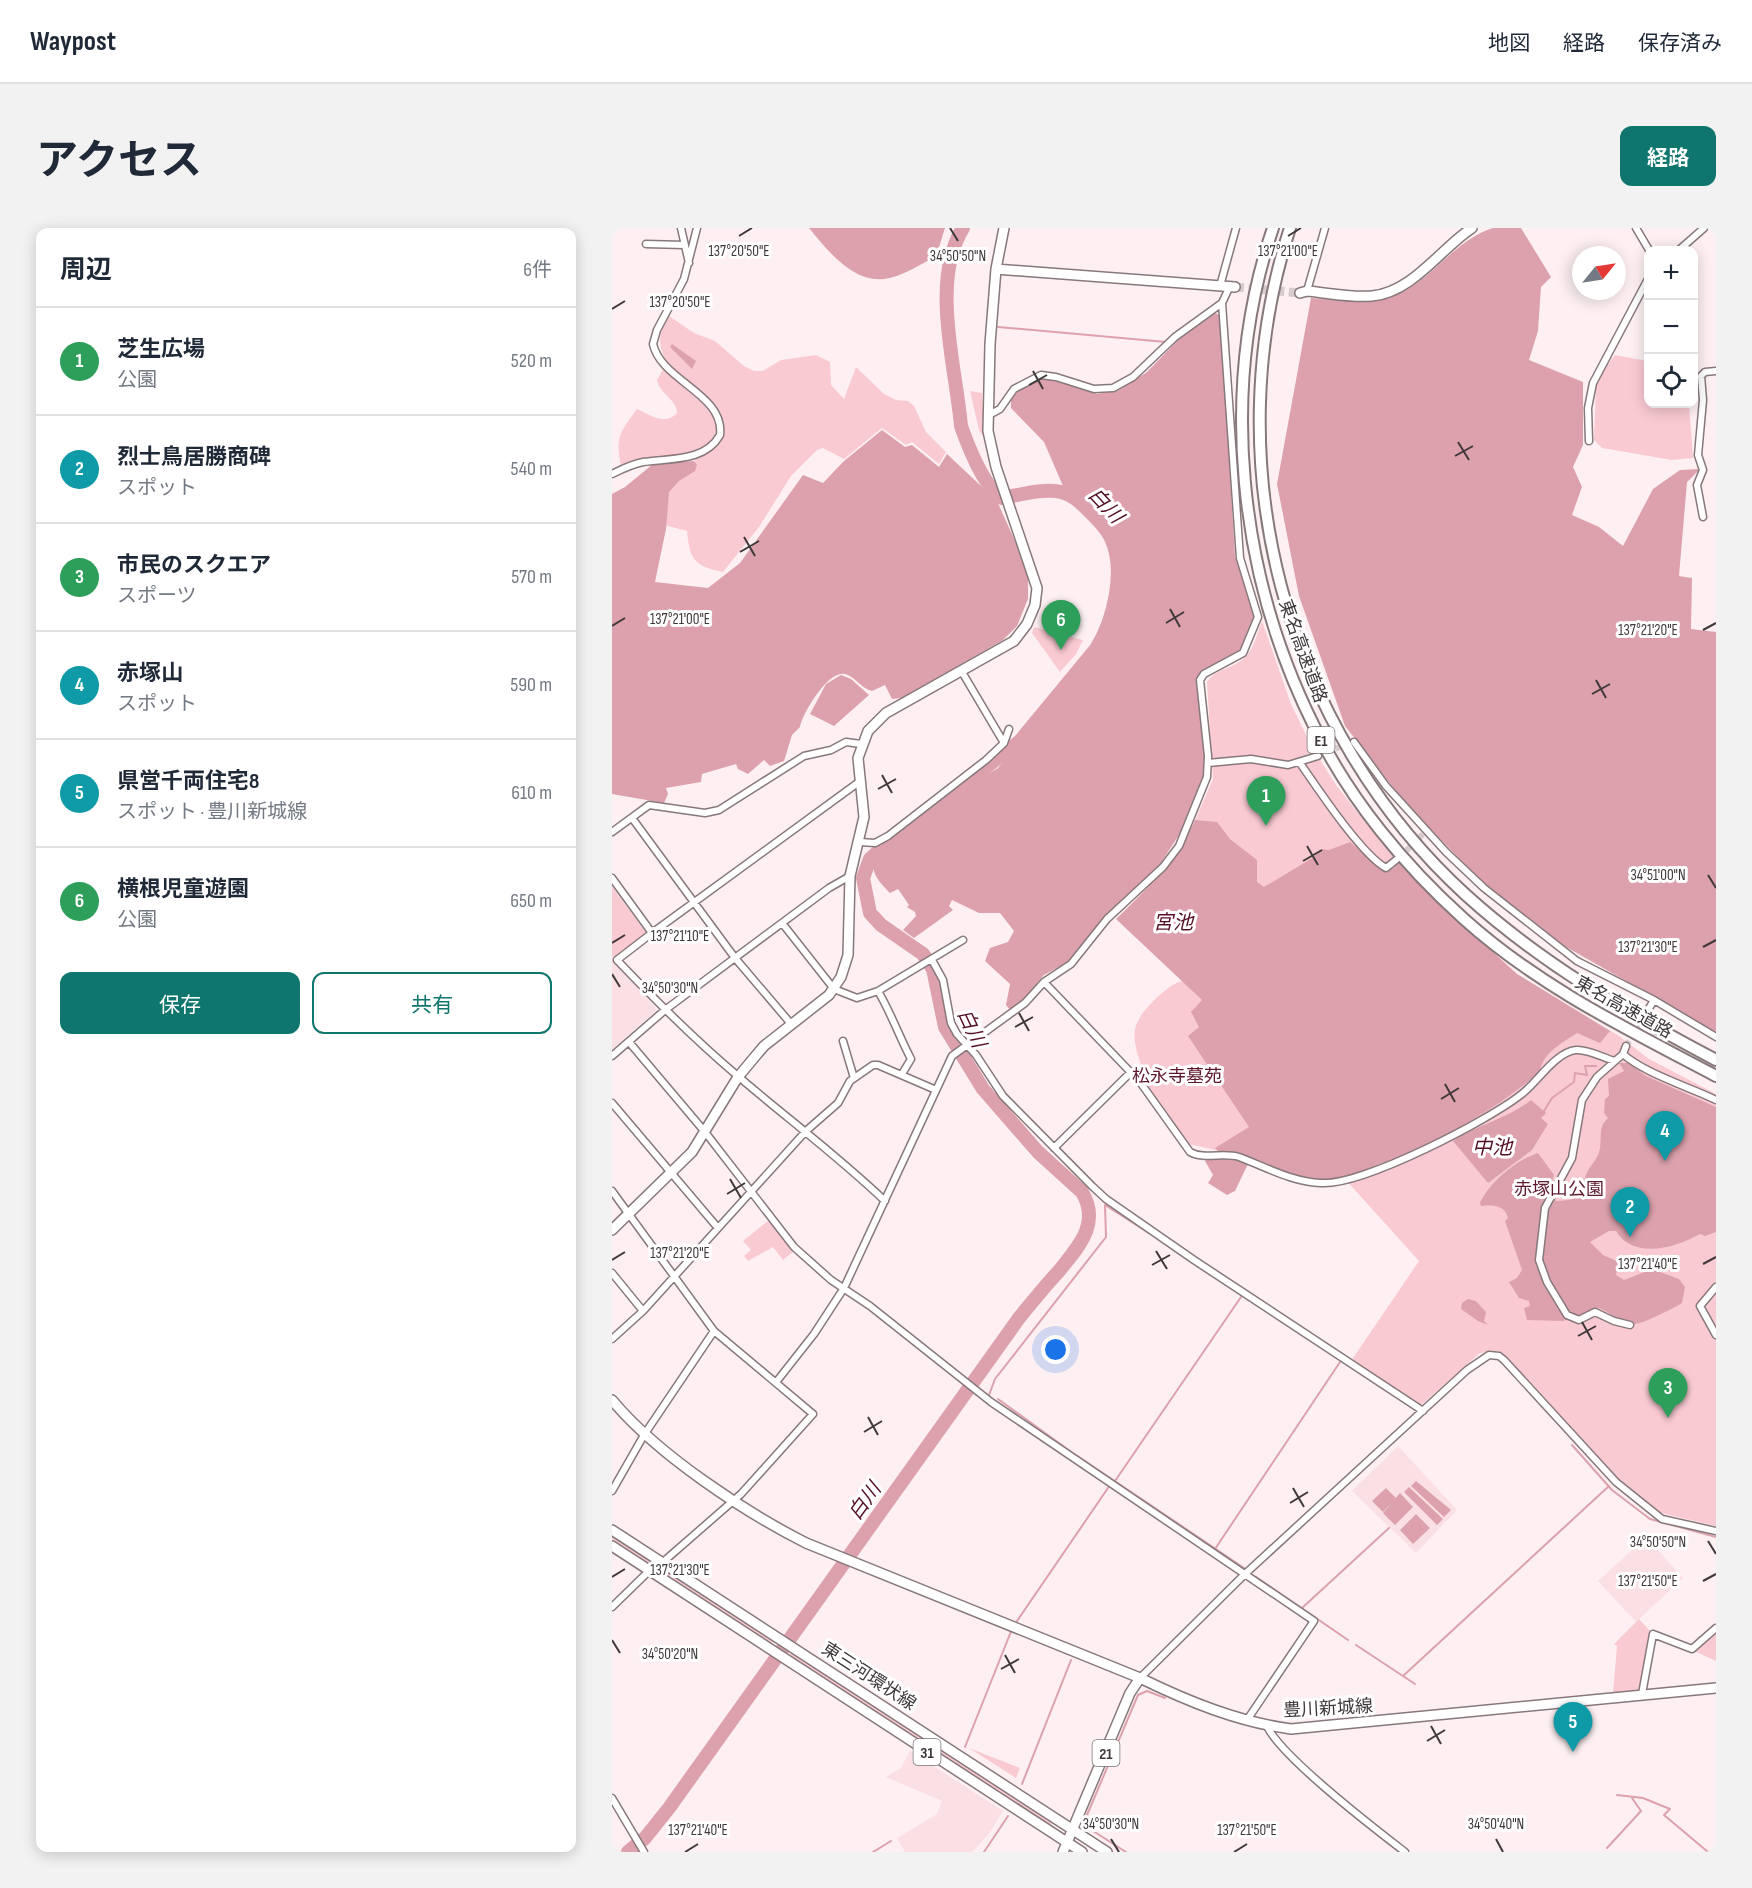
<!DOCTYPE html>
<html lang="ja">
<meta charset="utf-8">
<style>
:root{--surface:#fff;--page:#f2f2f3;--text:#1f2937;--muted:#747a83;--line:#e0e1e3;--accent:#0f766e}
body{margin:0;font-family:"Sofia Sans Condensed","Noto Sans JP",sans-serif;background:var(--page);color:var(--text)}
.controls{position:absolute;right:18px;top:18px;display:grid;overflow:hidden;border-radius:12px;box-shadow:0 3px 15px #0003}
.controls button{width:54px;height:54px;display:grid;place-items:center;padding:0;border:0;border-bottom:2px solid var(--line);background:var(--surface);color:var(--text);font:30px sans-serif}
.compass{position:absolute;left:960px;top:18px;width:54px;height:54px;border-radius:50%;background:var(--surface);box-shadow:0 3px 15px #0003;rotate:60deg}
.you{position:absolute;left:444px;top:1122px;width:21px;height:21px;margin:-15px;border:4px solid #fff;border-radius:50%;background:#1a73e8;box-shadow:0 0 0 9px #1a73e833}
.badge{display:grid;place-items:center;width:39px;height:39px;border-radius:50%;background:var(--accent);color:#fff;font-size:20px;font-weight:700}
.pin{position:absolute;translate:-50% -50px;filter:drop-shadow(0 2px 3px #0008)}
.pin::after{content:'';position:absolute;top:32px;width:21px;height:18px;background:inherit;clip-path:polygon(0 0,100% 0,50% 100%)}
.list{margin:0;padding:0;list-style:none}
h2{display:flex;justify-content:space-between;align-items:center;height:78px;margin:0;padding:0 24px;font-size:26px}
h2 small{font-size:20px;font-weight:400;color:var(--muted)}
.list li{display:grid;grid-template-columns:39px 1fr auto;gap:18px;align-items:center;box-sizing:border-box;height:108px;padding:0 24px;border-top:2px solid var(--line)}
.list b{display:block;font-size:22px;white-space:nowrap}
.list p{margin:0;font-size:20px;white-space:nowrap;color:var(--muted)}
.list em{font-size:20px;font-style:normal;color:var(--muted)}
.actions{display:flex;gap:12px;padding:18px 24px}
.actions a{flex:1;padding:14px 0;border:2px solid var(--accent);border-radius:12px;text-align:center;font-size:21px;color:var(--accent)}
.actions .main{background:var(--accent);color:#fff}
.icon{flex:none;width:33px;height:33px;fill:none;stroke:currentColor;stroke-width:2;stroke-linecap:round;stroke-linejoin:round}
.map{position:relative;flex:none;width:1104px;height:1624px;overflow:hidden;border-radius:12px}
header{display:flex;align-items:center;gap:36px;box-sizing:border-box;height:84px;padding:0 30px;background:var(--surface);border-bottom:2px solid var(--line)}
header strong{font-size:28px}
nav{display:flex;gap:33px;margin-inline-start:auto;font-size:21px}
.intro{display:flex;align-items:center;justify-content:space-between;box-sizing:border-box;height:144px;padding:0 36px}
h1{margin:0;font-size:42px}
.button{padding:15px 27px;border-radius:12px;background:var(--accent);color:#fff;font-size:21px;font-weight:700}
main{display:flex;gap:36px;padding:0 36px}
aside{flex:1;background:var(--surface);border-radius:12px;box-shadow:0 3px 15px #0003}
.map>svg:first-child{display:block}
.built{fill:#fadfe4}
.green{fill:#facad3}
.forest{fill:#dca1ad}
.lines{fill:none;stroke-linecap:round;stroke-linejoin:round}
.stream{stroke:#dca1ad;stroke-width:2}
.river{stroke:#dca1ad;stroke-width:14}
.street-tunnel{stroke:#d8cbcd;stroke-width:6;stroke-dasharray:6 3;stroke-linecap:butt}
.secondary-tunnel{stroke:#d8cbcd;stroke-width:9;stroke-dasharray:9 4.5;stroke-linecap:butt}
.street-casing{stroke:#87787a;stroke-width:9}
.secondary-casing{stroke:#87787a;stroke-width:12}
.primary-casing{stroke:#87787a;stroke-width:12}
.highway-casing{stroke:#87787a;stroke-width:14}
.street{stroke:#fff;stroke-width:6}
.secondary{stroke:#fff;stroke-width:9}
.primary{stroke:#fff;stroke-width:9}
.highway{stroke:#fff;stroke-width:10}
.ticks{fill:none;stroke:#40393a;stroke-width:2}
.labels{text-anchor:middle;stroke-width:6;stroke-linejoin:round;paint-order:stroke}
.shield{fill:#fff;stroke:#797475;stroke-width:1.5}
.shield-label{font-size:16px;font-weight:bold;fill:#40393a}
.street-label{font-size:18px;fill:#40393a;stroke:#fff}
.park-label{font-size:18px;fill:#5f192f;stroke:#fff}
.water-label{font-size:20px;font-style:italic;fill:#550f27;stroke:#fff}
.ticks-label{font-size:15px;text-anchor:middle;fill:#40393a;stroke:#fff;stroke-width:6;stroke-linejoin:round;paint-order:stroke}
</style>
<header>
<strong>Waypost</strong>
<nav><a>地図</a><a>経路</a><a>保存済み</a></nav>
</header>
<div class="intro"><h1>アクセス</h1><a class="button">経路</a></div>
<main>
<aside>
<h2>周辺<small>6件</small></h2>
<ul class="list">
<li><span class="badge" style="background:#2e9e5b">1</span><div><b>芝生広場</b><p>公園</p></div><em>520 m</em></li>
<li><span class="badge" style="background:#0f9aa8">2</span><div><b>烈士鳥居勝商碑</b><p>スポット</p></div><em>540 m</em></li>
<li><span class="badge" style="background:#2e9e5b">3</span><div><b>市民のスクエア</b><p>スポーツ</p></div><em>570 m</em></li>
<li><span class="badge" style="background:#0f9aa8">4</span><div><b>赤塚山</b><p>スポット</p></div><em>590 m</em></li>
<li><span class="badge" style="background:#0f9aa8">5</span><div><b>県営千両住宅8</b><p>スポット · 豊川新城線</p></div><em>610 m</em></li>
<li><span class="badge" style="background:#2e9e5b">6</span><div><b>横根児童遊園</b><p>公園</p></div><em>650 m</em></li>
</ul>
<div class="actions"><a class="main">保存</a><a>共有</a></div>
</aside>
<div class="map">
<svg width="1104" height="1624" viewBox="0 0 1104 1624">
<rect width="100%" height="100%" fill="#fef0f2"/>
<path class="built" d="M0,658L35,706L1,732L45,782L0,821Z
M786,1218L845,1282L804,1325L740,1263Z
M1034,1309L1071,1350L1024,1394L986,1353Z
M298,1523L391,1583L376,1607L360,1624H293L285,1610L325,1586L330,1573L274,1549L289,1540Z"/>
<path class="green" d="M57,88L82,105L103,113L132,138L142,143H151L169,132L204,127L218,134L219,157L232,171L244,139L272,166L284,172L296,173L302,178L314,204L334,224L327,236L300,214L294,217L270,200L232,231L211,220L205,222L179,248L147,299L111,344C82,338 78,332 75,303L52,297C55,268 49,260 78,246L86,225L29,232L9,238C3,209 8,204 25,181C38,187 53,198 65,185C66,173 47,165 45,152L55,134C45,116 46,106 57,88Z
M1003,127L1036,133V176H1077L1081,230L1060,232L990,220L982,212L984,160L988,146Z
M358,163L370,165L372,210L367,202Z
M650,393L679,476L700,519L724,557L760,603L860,705L905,746L1007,808L1037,831L1104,866V1298L1049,1285L1040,1280L1007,1252L887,1123L868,1125L809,1177L739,1133L807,1033L732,950L576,916L525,846L530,839C526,828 521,814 523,802C524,786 556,756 570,753L547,648L574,613L601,551L595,454C603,441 620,441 631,431C642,422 645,406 650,393Z
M422,399L471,412L464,426L448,444L420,405Z
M0,659L34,705L2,730L0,727Z
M157,992L182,1023L171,1032L161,1019L136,1033L132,1028L139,1022L131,1013Z
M0,1304L163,1411L157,1418L54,1351L0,1311Z
M1027,1391L1038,1403L1027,1462L1001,1465L1005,1418L1002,1416Z
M1104,1404V1433L1082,1423Z
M181,1422L440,1594L438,1600L176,1429Z
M357,1520L408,1540L404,1550Z"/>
<path class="forest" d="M197,0H333L324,29C308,36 290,49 272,51C241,55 215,22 197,0Z
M881,0H909L939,49L929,59L926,103L917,132L971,154V217L961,239L970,259L960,287L987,299L1011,318L1041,261L1068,242L1088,241L1075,254L1067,348L1080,350L1079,401L1104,404V804L940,711L873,657L794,576L733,498L687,368L665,256L699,70C724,71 754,76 778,69C817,58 839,13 881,0Z
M603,85L608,87L623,328L643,387L635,413L627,427L593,443L584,454L593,525L592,554L573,598L546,639L493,691L458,733L432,747L410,773L398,782L394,777L398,756L373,733L378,720L396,714L402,703L388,685H367L340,672L337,678L341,682L302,710L291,702L304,688L303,684L295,679L297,677L286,661L278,665C269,656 260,647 261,634L317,582L386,540L496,410L504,379L507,335L500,308L478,283L454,265L432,214L399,180V169L404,162L422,152L434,149L485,166L507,162L535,144L570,108Z
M60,116L84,133L80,141L58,119Z
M270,202L293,219L300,217L327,239L335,226L385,273L416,342V371L405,398L391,412L290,470L280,471L273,457L260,463C248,460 244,449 233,446C216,442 190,486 188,499L180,507L172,533L158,538L152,532L136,546L126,541L124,536L90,546L89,554L54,560L56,566L52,575L0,566V266L13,259L41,236L82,233L85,237L83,243L67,253L57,264L54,301L43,354L96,360L128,335L191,247L211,255L232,233Z
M229,447L239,451L257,467L222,498L198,486L214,456Z
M583,592L605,594L618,611L645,632V654L652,659L702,629L709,621L717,622L738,614L772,642L781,641L790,631L860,705L905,746L998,803L988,815L965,805C950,815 930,825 928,844C877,887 819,918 757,940C745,945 734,951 722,952C695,955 666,944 642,934L636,936L623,963L615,967L596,955L601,947L593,933L606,923L603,920L637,899L576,808L587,799L579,784L590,772L504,691C535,661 565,632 583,592Z
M1007,835H1016L1034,848L1104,879V1004L1093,1008L1088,1006C1064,1020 1021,1032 1004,1003H997L978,1014L991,1027L1007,1034L1004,1047L1012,1052L1040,1041L1067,1051L1073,1059L1070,1075C1063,1080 1028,1097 1022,1096C1008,1094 999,1085 987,1080L951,1093L915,1092L912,1080L918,1078L917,1073L907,1070L897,1054L905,1050L910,1042L893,993L896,990C893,977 881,977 869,978L868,975C877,955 904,932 926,925L942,947L939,958L944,973C977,973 966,959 977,941C982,933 986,930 988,920C990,908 986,899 996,890L992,885L993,871L997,868L996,851L1012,843Z
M919,872L934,885L929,890L936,896L920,922L876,955L841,913C866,896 896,891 919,872Z
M856,1071L864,1073L874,1084L872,1093L876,1097L866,1093L849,1081L850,1075Z
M804,1253L839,1282L832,1289L799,1258Z
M797,1259L831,1291L825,1297L792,1264Z
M774,1260L784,1270L771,1284L760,1273Z
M788,1265L801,1279L783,1297L771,1285Z
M804,1286L818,1300L801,1316L788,1302Z"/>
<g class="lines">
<path class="stream" d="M386,99L554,114
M932,883L940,870L962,854L963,845L975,847L973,838H984
M377,1167L383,1151L494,1009L493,977L537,1005
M386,1171L458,1223L632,1340
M960,1217L1000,1262L1038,1291L1104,1309
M503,1253L629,1069
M603,1321L728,1134
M644,1349L736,1412
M690,1380L777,1300
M403,1396L498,1257
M744,1417L803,1456
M791,1448L997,1258
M353,1519L400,1401
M410,1556L459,1432
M1005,1567L1031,1570L1058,1581L1052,1587L1096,1624
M995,1620L1029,1583L1020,1570
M261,1624L279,1613
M372,1624L396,1588
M514,1624L478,1601L475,1587L526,1467L535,1463L553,1470"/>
<path class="river" d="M16,1624L33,1610L57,1580L407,1090C420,1074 433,1058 447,1043C466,1019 489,996 470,964L426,924L371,861L333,799L321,741L311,726L269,697L258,685L251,650L258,631L279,612L408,513L484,421C502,392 514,342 499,310C494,299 484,290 476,282C469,275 460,266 449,264C431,260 408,267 390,270C372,259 356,218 349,198C344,139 318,53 351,0"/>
<path class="street-tunnel" d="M715,524L736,516
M788,629L811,606
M1014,818L1036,782"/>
<path class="secondary-tunnel" d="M623,59L688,65"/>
<defs>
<path id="street" d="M69,0L77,35
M1024,0L1037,22
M34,16L72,17
M1067,22L1092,0
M608,58L624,0
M695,63L713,0
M375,188L388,181L402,161L429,147L444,149L482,161L501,160L521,149L563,109L610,75L618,58
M977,213L976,180L981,155L1036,51
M0,246C10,241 20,236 31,234C58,230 93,234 108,207C113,166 49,153 41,116L45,102L72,51L85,0
M1091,289L1085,257L1091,242L1086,227L1091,172L1089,148L1093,144L1104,143
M350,444L392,515
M742,514L774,558L834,624L872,660L965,733L1042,772L1104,809
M596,535L639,531L676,537L706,528
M688,535C706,561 749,626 774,640L784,632
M20,590L123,730L180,797
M0,604L37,577L93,585L107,582L192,528L219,522L234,514L249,516
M248,614L263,615L276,608L374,532L392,515L397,501
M0,650L40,705L5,732C44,773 84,813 127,849C176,891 227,929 273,973
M170,695L222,761L245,770L266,763L351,712
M40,705L247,554
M320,732L331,752L339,795L345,806L364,827L391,868L480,958L494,971L582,1032L811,1183
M432,754L528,854L578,924C592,932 611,924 627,929C654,939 680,954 709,955C750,958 878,892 911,865C926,853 944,824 964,822C977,821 991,830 1003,833
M266,763C279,785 287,808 299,831L290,846
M1036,782L1042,772
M231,813L242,850
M17,814L93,904L182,1019L219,1052L258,1078L379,1174L702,1393L635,1492
M1014,818L1011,826C1032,845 1077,859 1104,872
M1011,826L985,849L970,872L960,930L933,980L927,1032L935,1054L955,1087L967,1092L983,1084L1002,1093L1018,1097
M0,828L53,782L217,660L238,648
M0,875L106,1000
M442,920L519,844
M0,963L102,1103L201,1186L129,1266L51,1334
M0,1045L31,1083
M1104,1059L1088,1078L1104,1107
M0,1111L31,1083L194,903L226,875L238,853L261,837H266L324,862
M165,1153L202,1106L232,1060L340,828L413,775L432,754L459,736L495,691L551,639L567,618L595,549L596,528L588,452L592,446L631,425L646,389L628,330L610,75
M0,1263L32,1207L102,1103
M0,1379L38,1342
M528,1450L633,1346L855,1142L877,1127L887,1128L892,1132L1004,1254L1050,1291L1104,1303
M1030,1466L1041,1406L1080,1421L1104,1400
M655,1498C669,1529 762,1600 793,1624
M0,1570L32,1624"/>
<path id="secondary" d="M384,41L623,59
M688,65L695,63C716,65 739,70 760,68C801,64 828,21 860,0
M0,1002L80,924L126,849L141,831L152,818L217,767L229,749L236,727L238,648L252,589L246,530L256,503L274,485L402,413L415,396L423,377L425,360L384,239L376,203L378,116L384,41L392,0
M0,1172C45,1226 131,1283 194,1315L528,1450"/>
<path id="primary" d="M0,1302L495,1624
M0,1318L470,1624
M451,1624L518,1465L528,1450C575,1473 626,1494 679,1501L1104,1460"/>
<path id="highway" d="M661,0C606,162 627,349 703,500C738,572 793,638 852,691C926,758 1017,802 1104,848
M678,0C602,234 672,501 854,667C929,735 1015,785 1104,832"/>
</defs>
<use href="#street" class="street-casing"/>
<use href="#secondary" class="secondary-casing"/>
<use href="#primary" class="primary-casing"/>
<use href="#highway" class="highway-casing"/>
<use href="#street" class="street"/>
<use href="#secondary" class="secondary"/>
<use href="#primary" class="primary"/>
<use href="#highway" class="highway"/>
</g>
<path class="ticks" d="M338,0L346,13M127,8L140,0M676,8L689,0M0,81L13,73M421,143L431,161M417,157L435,147M846,214L857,232M843,228L861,218M132,309L143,328M128,324L147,313M558,381L568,399M554,395L572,384M0,398L13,390M1091,402L1104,395M984,452L994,470M980,466L998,456M270,547L280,565M266,561L284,551M695,618L706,637M691,633L710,622M1096,647L1104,660M0,715L13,707M1091,719L1104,712M0,746L8,759M407,785L417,803M403,799L421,789M833,856L843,874M829,871L847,860M118,951L129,970M115,966L133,955M544,1023L555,1041M0,1032L13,1024M1091,1036L1104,1029M540,1037L558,1027M970,1094L980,1112M966,1108L984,1098M256,1189L266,1207M252,1204L270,1193M681,1260L692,1279M678,1275L696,1264M1096,1313L1104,1326M0,1349L13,1341M1091,1353L1104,1346M0,1412L8,1425M393,1427L403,1445M389,1441L407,1431M819,1498L829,1516M815,1513L833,1502M499,1611L507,1624M884,1611L891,1624M73,1624L86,1616M622,1624L635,1616"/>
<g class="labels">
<g class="shield">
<rect x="695.5" y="499" width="27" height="26" rx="4.5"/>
<rect x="301.5" y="1511" width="27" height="26" rx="4.5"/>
<rect x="480.5" y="1512" width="27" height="26" rx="4.5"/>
</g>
<g class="shield-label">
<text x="709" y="518">E1</text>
<text x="315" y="1530">31</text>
<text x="494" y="1531">21</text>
</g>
<g class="street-label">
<text transform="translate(691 423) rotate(70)" y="6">東名高速道路</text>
<text transform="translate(1012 779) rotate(29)" y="6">東名高速道路</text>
<text transform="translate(257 1448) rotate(33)" y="6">東三河環状線</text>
<text transform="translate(716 1480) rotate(-3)" y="6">豊川新城線</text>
</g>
<g class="park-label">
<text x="565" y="854">松永寺墓苑</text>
<text x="947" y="967">赤塚山公園</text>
</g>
<g class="water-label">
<text transform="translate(494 277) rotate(47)" y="7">白川</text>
<text x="561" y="701">宮池</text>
<text transform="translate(360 800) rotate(65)" y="7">白川</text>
<text x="880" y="926">中池</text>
<text transform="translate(252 1273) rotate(-54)" y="7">白川</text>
</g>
</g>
<g class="ticks-label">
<text x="127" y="28">137°20'50"E</text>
<text x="676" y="28">137°21'00"E</text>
<text x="346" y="33">34°50'50"N</text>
<text x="68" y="79">137°20'50"E</text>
<text x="68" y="396">137°21'00"E</text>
<text x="1036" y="407">137°21'20"E</text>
<text x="1046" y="652">34°51'00"N</text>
<text x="68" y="713">137°21'10"E</text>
<text x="1036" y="724">137°21'30"E</text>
<text x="58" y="765">34°50'30"N</text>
<text x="68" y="1030">137°21'20"E</text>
<text x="1036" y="1041">137°21'40"E</text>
<text x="1046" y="1319">34°50'50"N</text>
<text x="68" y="1347">137°21'30"E</text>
<text x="1036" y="1358">137°21'50"E</text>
<text x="58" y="1431">34°50'20"N</text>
<text x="499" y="1601">34°50'30"N</text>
<text x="884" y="1601">34°50'40"N</text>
<text x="86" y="1607">137°21'40"E</text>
<text x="635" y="1607">137°21'50"E</text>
</g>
</svg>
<div class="controls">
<button>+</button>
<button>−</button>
<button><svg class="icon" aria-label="locate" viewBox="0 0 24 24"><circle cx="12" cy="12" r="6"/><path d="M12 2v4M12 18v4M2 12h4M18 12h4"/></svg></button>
</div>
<svg class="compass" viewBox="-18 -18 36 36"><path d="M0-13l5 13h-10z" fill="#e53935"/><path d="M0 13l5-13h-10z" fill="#747a83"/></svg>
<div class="you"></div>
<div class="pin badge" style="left:654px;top:598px;background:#2e9e5b">1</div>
<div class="pin badge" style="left:1018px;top:1009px;background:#0f9aa8">2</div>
<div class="pin badge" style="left:1056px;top:1190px;background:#2e9e5b">3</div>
<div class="pin badge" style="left:1053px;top:933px;background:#0f9aa8">4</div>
<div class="pin badge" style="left:961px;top:1524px;background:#0f9aa8">5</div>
<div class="pin badge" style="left:449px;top:422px;background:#2e9e5b">6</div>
</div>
</main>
